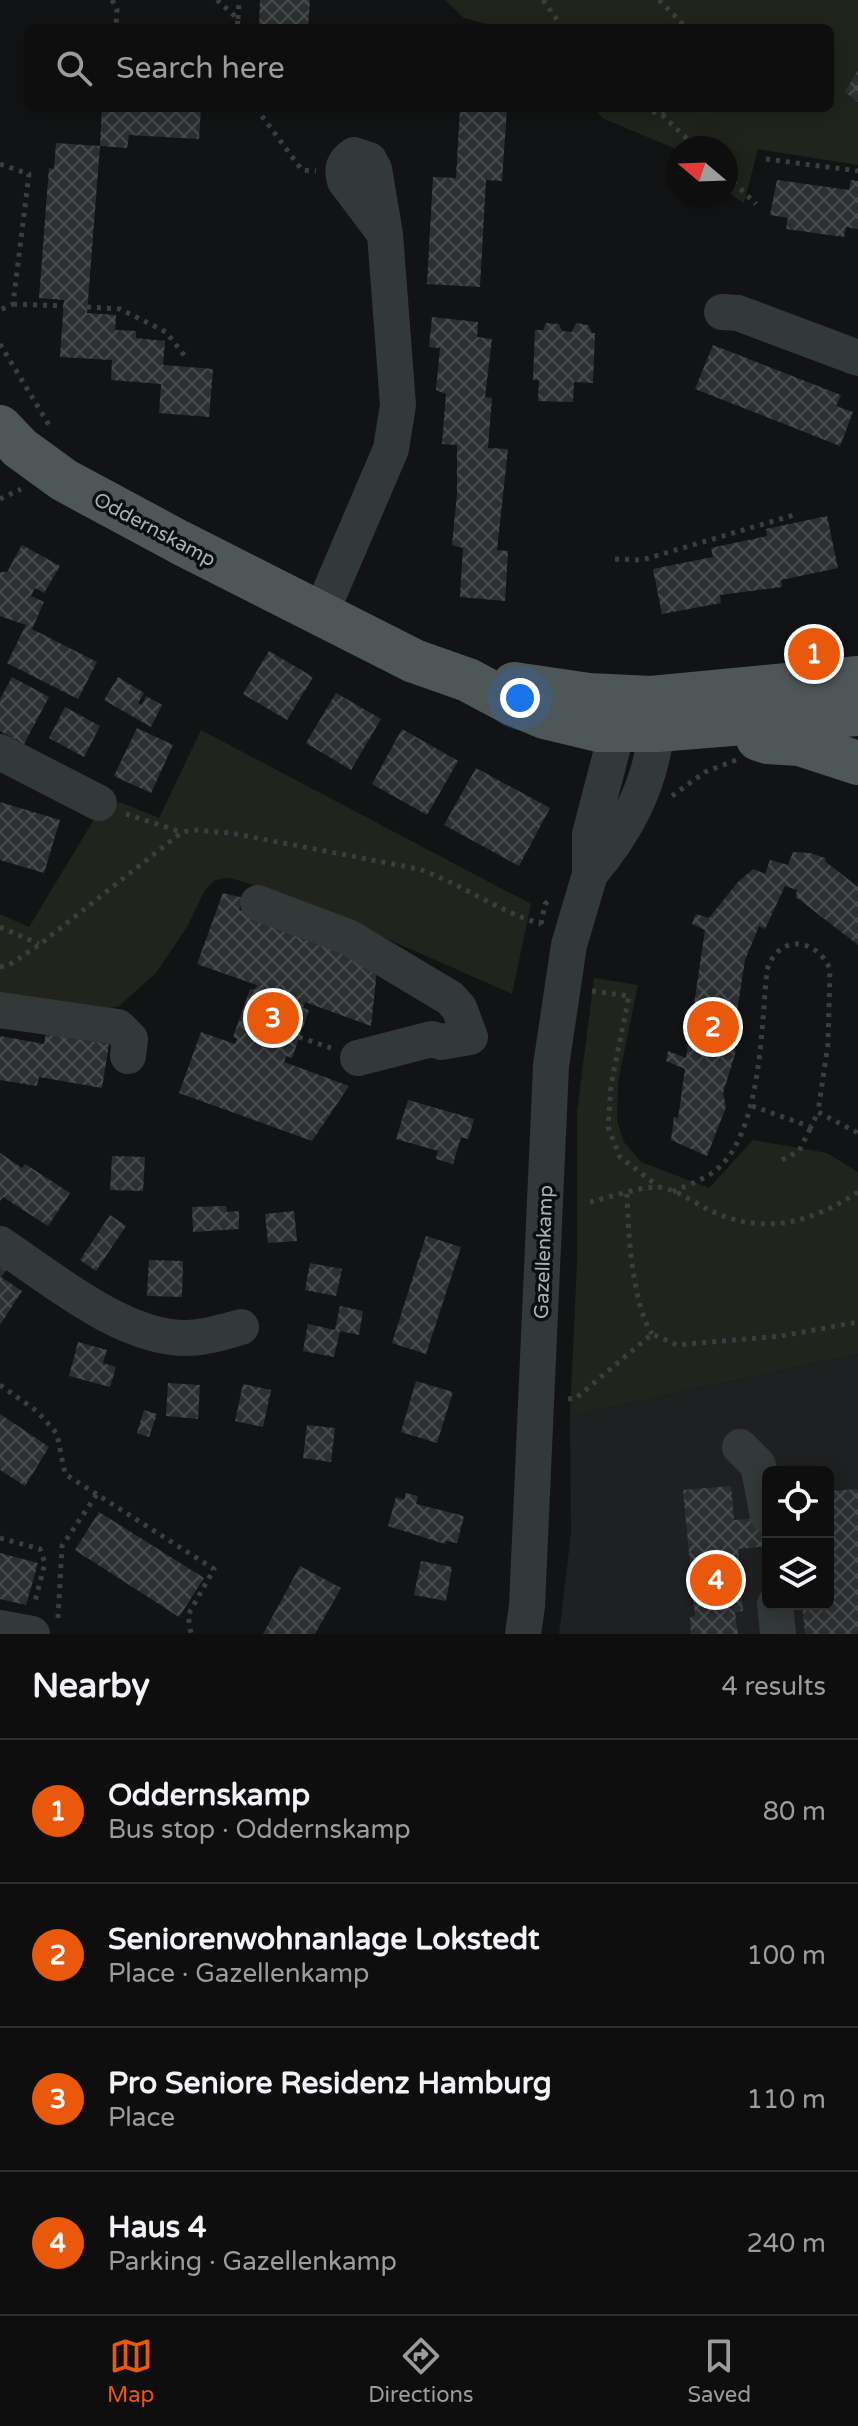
<!DOCTYPE html>
<meta charset="utf-8">
<style>
:root{--surface:#0e0e0f;--page:#1c1c1d;--text:#f1f3f6;--muted:#9b9c9e;--line:#2e2e2f;--accent:#ea580c}
body{margin:0;font-family:"Varela Round",sans-serif;background:var(--page);color:var(--text)}
.controls{position:absolute;right:24px;bottom:24px;display:grid;overflow:hidden;border-radius:12px;box-shadow:0 4px 20px #0003}
.controls button{width:72px;height:72px;display:grid;place-items:center;padding:0;border:0;border-bottom:2px solid var(--line);background:var(--surface);color:var(--text);font:40px sans-serif}
.compass{position:absolute;left:666px;top:136px;width:72px;height:72px;border-radius:50%;background:var(--surface);box-shadow:0 4px 20px #0003;rotate:289deg}
.you{position:absolute;left:520px;top:698px;width:28px;height:28px;margin:-20px;border:6px solid #fff;border-radius:50%;background:#1a73e8;box-shadow:0 0 0 12px #1a73e833}
.badge{display:grid;place-items:center;width:52px;height:52px;border-radius:50%;background:var(--accent);color:#fff;font-size:26px;font-weight:700}
.pin{position:absolute;translate:-50% -50%;border:4px solid #fff;box-shadow:0 2px 8px #0006}
.list{margin:0;padding:0;list-style:none}
h2{display:flex;justify-content:space-between;align-items:center;height:104px;margin:0;padding:0 32px;font-size:34px}
h2 small{font-size:26px;font-weight:400;color:var(--muted)}
.list li{display:grid;grid-template-columns:52px 1fr auto;gap:24px;align-items:center;box-sizing:border-box;height:144px;padding:0 32px;border-top:2px solid var(--line)}
.list b{display:block;font-size:30px;white-space:nowrap}
.list p{margin:0;font-size:26px;white-space:nowrap;color:var(--muted)}
.list em{font-size:26px;font-style:normal;color:var(--muted)}
.icon{flex:none;width:44px;height:44px;fill:none;stroke:currentColor;stroke-width:2;stroke-linecap:round;stroke-linejoin:round}
.map{position:relative;flex:none;width:858px;height:1634px;overflow:hidden}
.search{position:absolute;background:var(--surface);box-shadow:0 4px 20px #0003;left:24px;right:24px;top:24px;height:88px;display:flex;align-items:center;gap:20px;box-sizing:border-box;padding:0 28px;border-radius:12px;color:var(--muted);font-size:30px}
.sheet{height:680px;background:var(--surface)}
nav{display:flex;justify-content:space-around;align-items:center;box-sizing:border-box;height:112px;border-top:2px solid var(--line);background:var(--surface);font-size:22px;color:var(--muted)}
nav a{display:grid;justify-items:center;gap:4px}
nav .on{color:var(--accent)}
.map>svg:first-child{display:block}
.built{fill:#1e2021;fill-rule:evenodd}
.green{fill:#20241c}
.building{fill:url(#building-cross-hatch)}
.lines{fill:none;stroke-linecap:round;stroke-linejoin:round}
.path{stroke:#393f40;stroke-width:5;stroke-dasharray:4 6;stroke-linecap:butt}
.minor{stroke:#333839;stroke-width:36}
.major{stroke:#4e5758;stroke-width:44}
.labels{text-anchor:middle;stroke-width:7;stroke-linejoin:round;paint-order:stroke}
.street-label{font-size:20px;fill:#a2b4b5;stroke:#0d0e0f}
</style>
<div class="map">
<svg width="858" height="1634" viewBox="0 0 858 1634">
<defs>
<pattern id="building-cross-hatch" width="8" height="8" patternUnits="userSpaceOnUse" patternTransform="scale(2)"><rect width="8" height="8" fill="#2c2f30"/><path d="M0 0l8 8M0 8l8-8" fill="none" stroke="#474b4c"/></pattern>
</defs>
<rect width="100%" height="100%" fill="#121314"/>
<path class="built" d="M858,1354V1634H559L571,1533L570,1416ZM768,1472H828V1604H768Z"/>
<path class="green" d="M445,0H858V165L758,149L744,203L726,191V148L678,150L602,118L594,108H830V28H502L464,18Z
M201,730L531,904L512,994L288,895L230,878L215,880L205,890L187,927L156,973L119,1006L97,1011L0,994V914L29,927L96,816L120,802L159,818Z
M594,978L638,985L618,1082L617,1121L624,1142L641,1162L709,1188L753,1140L827,1153L858,1172V1354L570,1416L577,1263V1111Z"/>
<path class="building" d="M260,0H310L308,28H259Z
M858,70V102L845,92Z
M102,108H201L199,139L129,135L127,148L100,146Z
M460,108H507L502,181L486,180L480,287L427,284L433,177L456,178Z
M56,143L100,146L87,313L116,315L115,330L136,331V338L165,341L163,365L213,369L209,417L159,413L161,384L111,380L112,360L60,357L64,300L39,298L49,168L54,169Z
M777,180L849,190L851,180L858,181V229L846,227L844,237L786,229L788,218L770,215Z
M432,317L478,322L477,337L492,339L485,397L492,398L488,448L508,449L497,550L508,551L505,601L460,597L463,548L452,545L457,494V445L442,444L446,394L436,390L440,348L429,347Z
M546,323L559,324L562,331L572,332L576,323L588,325L592,333H595L593,383L574,382L573,402L538,401L539,380H533L535,330H543Z
M713,345L841,395L836,406L853,412L840,446L695,389Z
M827,516L838,568L781,580L782,587L720,595L721,603L662,614L653,569L713,557L711,548L767,536L766,529Z
M22,545L60,566L44,593L35,588L31,596L44,602L32,629L97,662L78,699L7,663L26,625L0,616V572H7Z
M269,651L313,677L287,720L243,694Z
M12,677L49,697L24,744L0,731V699Z
M118,677L144,693L138,703L142,705L146,696L162,705L151,727L104,700Z
M336,693L381,719L351,770L306,743Z
M65,707L100,726L84,757L49,738Z
M137,728L173,745L151,793L114,776Z
M402,729L458,761L427,815L372,784Z
M476,768L550,808L519,866L444,825Z
M0,802L60,820L44,873L0,860Z
M793,852L810,853L825,858L826,862L858,887V945L796,897L797,890L785,886L765,929L759,926L745,960L731,1050L736,1051L723,1093L726,1107L707,1156L671,1140L674,1117L678,1119L685,1069L666,1061L668,1051L686,1058L705,930L692,924L696,914L709,918L738,882L753,869L765,874L770,860L788,865Z
M223,893L244,898L239,910L378,961L371,1026L305,1002L303,1008L309,1010L292,1058L286,1056L284,1062L349,1086L312,1141L179,1093L201,1032L235,1044L237,1039L233,1037L250,989L254,990L257,985L197,964Z
M46,1033L109,1044L102,1088L39,1077L37,1086L0,1080V1036L44,1044Z
M408,1100L474,1119L468,1139L461,1137L453,1164L436,1159L438,1151L396,1139Z
M0,1153L22,1168L25,1164L70,1193L48,1226L3,1197L0,1201Z
M112,1156L145,1157L143,1191L110,1190Z
M226,1206L227,1212L239,1211V1229L193,1232L192,1207Z
M294,1211L297,1241L268,1243L265,1214Z
M110,1215L126,1226L96,1271L80,1260Z
M426,1236L461,1247L426,1354L392,1343Z
M149,1260L183,1261L182,1297L147,1296Z
M310,1263L342,1269L336,1296L305,1290Z
M0,1265L7,1269L1,1277L22,1291L0,1325Z
M340,1306L363,1311L359,1335L340,1331L334,1357L303,1351L308,1324L335,1330Z
M78,1342L107,1350L103,1363L116,1367L110,1387L69,1376Z
M416,1381L453,1392L437,1443L401,1432Z
M168,1383L200,1385L198,1419L166,1416Z
M243,1384L271,1390L263,1427L235,1421Z
M144,1410L157,1414L149,1437L137,1433Z
M0,1414L49,1447L25,1486L0,1470Z
M307,1425L335,1428L331,1462L303,1458Z
M731,1486L734,1520L768,1517V1546L738,1549L743,1611L735,1612L738,1634H691L690,1617L695,1616L683,1490Z
M858,1489V1634H805L802,1604H828V1491Z
M406,1493L418,1496L416,1504L464,1516L457,1543L446,1541L445,1544L388,1526L396,1497L404,1500Z
M99,1512L204,1578L179,1617L75,1550Z
M0,1553L38,1563L26,1605L0,1599Z
M421,1561L452,1567L446,1601L414,1595Z
M300,1566L341,1588L315,1634H263Z"/>
<g class="lines">
<path class="path" d="M112,0L117,9L116,28
M217,0L238,19L237,28
M543,0L563,28
M659,0L687,28
M238,19L239,0
M256,108L302,170L316,171
M643,108L662,115L675,108
M662,115L697,148
M766,159L858,171
M0,164L29,174L13,304L0,310
M726,175L756,204
M13,304L64,306
M87,307L120,309L166,332L187,359
M0,344L49,425
M0,499L21,489
M615,559L642,560L794,515
M672,796L705,772L736,760
M126,814L181,832
M541,924L545,904L552,898
M0,927L39,944
M0,967L9,965L39,945L182,832L194,830L231,833L419,869C461,884 498,911 541,924
M592,991L629,996L611,1085L608,1127L620,1157L658,1186
M299,1037L331,1048
M752,1106L811,1127L818,1112
M782,1160L799,1151L811,1127
M673,1192C685,1186 700,1181 712,1173C762,1139 761,1026 767,970C778,934 816,937 830,969L828,1044L818,1112L858,1133
M627,1194C628,1231 632,1303 652,1334
M590,1202C611,1197 635,1188 656,1187C673,1187 693,1202 707,1209C762,1236 809,1224 858,1192
M0,1385L38,1412L57,1434L65,1474L214,1569L188,1615L191,1634
M568,1399L576,1398L652,1334L677,1345L781,1336L858,1322
M0,1538L40,1549L45,1563L34,1605
M58,1618L62,1546L97,1494"/>
<path class="minor" d="M722,312L738,313L858,358
M320,615L391,449L398,405L385,234L374,169L369,160L354,155C344,162 341,169 345,181L385,234
M0,752L99,803
M590,874C627,830 649,788 657,730L639,714
M258,903L348,937L450,998L459,1008L470,1037L441,1042L432,1039L358,1058
M0,1010L118,1027L130,1039L128,1056
M0,1244C51,1278 122,1338 186,1338C205,1338 223,1332 241,1327
M740,1447L758,1465L768,1516
M775,1604L778,1634
M0,1628L32,1634
M523,1634L527,1606L551,1066L569,945L590,874V834L617,731L620,705"/>
<path class="major" d="M0,427L20,448L64,480L179,542L414,661L468,680L513,704L545,717L599,730H657L858,714
M514,684L589,695L651,698L858,678
M758,739L767,742L800,744L858,763"/>
</g>
<g class="labels">
<g class="street-label">
<text transform="translate(155 529) rotate(28)" y="7">Oddernskamp</text>
<text transform="translate(543 1252) rotate(-88)" y="7">Gazellenkamp</text>
</g>
</g>
</svg>
<div class="controls">
<button><svg class="icon" aria-label="locate" viewBox="0 0 24 24"><circle cx="12" cy="12" r="6"/><path d="M12 2v4M12 18v4M2 12h4M18 12h4"/></svg></button>
<button><svg class="icon" aria-label="layers" viewBox="0 0 24 24"><path d="M12 4l9 5-9 5-9-5zM3 14l9 5 9-5"/></svg></button>
</div>
<svg class="compass" viewBox="-18 -18 36 36"><path d="M0-13l5 13h-10z" fill="#e53935"/><path d="M0 13l5-13h-10z" fill="#9b9c9e"/></svg>
<div class="you"></div>
<div class="pin badge" style="left:814px;top:654px">1</div>
<div class="pin badge" style="left:713px;top:1027px">2</div>
<div class="pin badge" style="left:273px;top:1018px">3</div>
<div class="pin badge" style="left:716px;top:1580px">4</div>
<div class="search"><svg class="icon" aria-label="search" viewBox="0 0 24 24"><circle cx="10" cy="10" r="6"/><path d="M15 15l6 6"/></svg>Search here</div>
</div>
<section class="sheet">
<h2>Nearby<small>4 results</small></h2>
<ul class="list">
<li><span class="badge">1</span><div><b>Oddernskamp</b><p>Bus stop · Oddernskamp</p></div><em>80 m</em></li>
<li><span class="badge">2</span><div><b>Seniorenwohnanlage Lokstedt</b><p>Place · Gazellenkamp</p></div><em>100 m</em></li>
<li><span class="badge">3</span><div><b>Pro Seniore Residenz Hamburg</b><p>Place</p></div><em>110 m</em></li>
<li><span class="badge">4</span><div><b>Haus 4</b><p>Parking · Gazellenkamp</p></div><em>240 m</em></li>
</ul>
</section>
<nav>
<a class="on"><svg class="icon" aria-label="map" viewBox="0 0 24 24"><path d="M3 6l6-2 6 2 6-2v14l-6 2-6-2-6 2zM9 4v14M15 6v14"/></svg>Map</a>
<a><svg class="icon" aria-label="directions" viewBox="0 0 24 24"><path d="M12 3l9 9-9 9-9-9zM9 14v-3h6M13 9l2 2-2 2"/></svg>Directions</a>
<a><svg class="icon" aria-label="saved" viewBox="0 0 24 24"><path d="M7 4h10v16l-5-4-5 4z"/></svg>Saved</a>
</nav>
